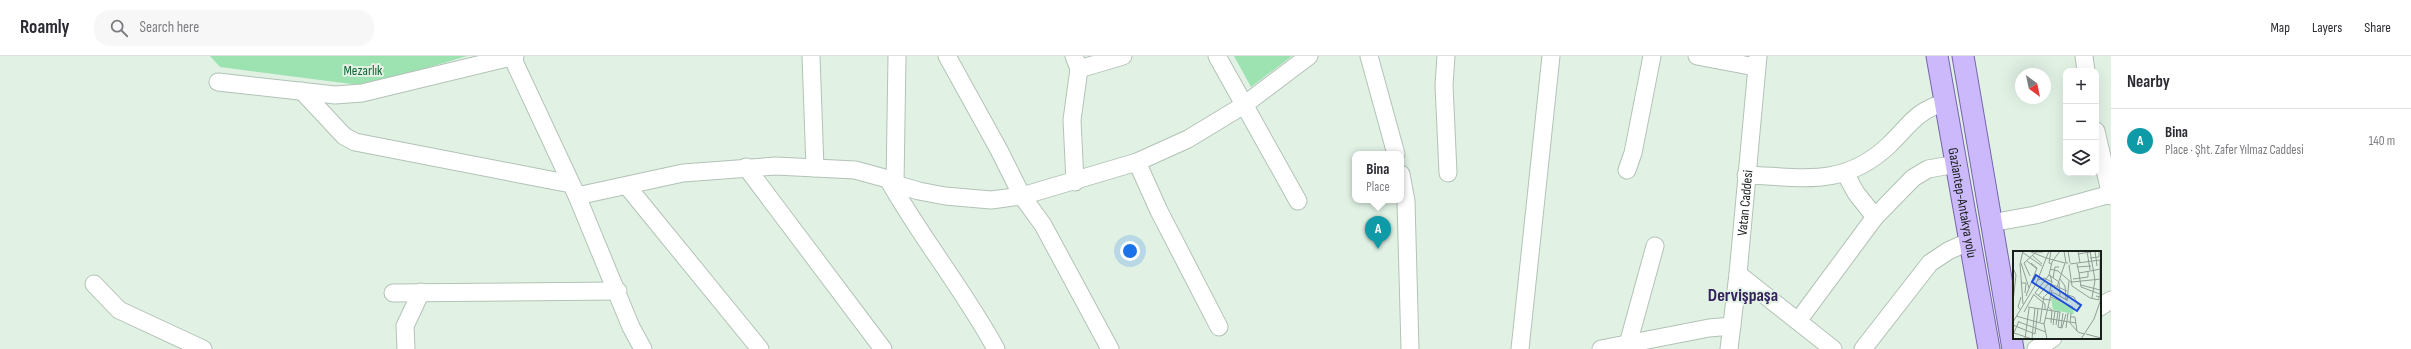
<!DOCTYPE html>
<meta charset="utf-8">
<style>
:root{--surface:#fff;--page:#f7f7f7;--text:#2b2b33;--muted:#7c7c81;--line:#e1e1e2;--accent:#7c54ce}
body{margin:0;font-family:"Sofia Sans Condensed",sans-serif;background:var(--page);color:var(--text)}
.controls{position:absolute;right:12px;top:12px;display:grid;overflow:hidden;border-radius:8px;box-shadow:0 4px 16px #0002}
.controls button{width:36px;height:36px;display:grid;place-items:center;padding:0;border:0;border-bottom:1px solid var(--line);background:var(--surface);color:var(--text);font:20px sans-serif}
.compass{position:absolute;left:2015px;top:12px;width:36px;height:36px;border-radius:50%;background:var(--surface);box-shadow:0 4px 16px #0002;rotate:147deg}
.you{position:absolute;left:1130px;top:195px;width:14px;height:14px;margin:-10px;border:3px solid #fff;border-radius:50%;background:#1a73e8;box-shadow:0 0 0 6px #1a73e833}
.badge{display:grid;place-items:center;width:26px;height:26px;border-radius:50%;background:var(--accent);color:#fff;font-size:13px;font-weight:700}
.pin{position:absolute;translate:-50% -33px;filter:drop-shadow(0 1px 2px #0008)}
.pin::after{content:'';position:absolute;top:21px;width:14px;height:12px;background:inherit;clip-path:polygon(0 0,100% 0,50% 100%)}
.popup{position:absolute;left:1352px;top:95px;width:52px;height:52px;box-sizing:border-box;display:grid;place-content:center;border-radius:8px;background:var(--surface);filter:drop-shadow(0 1px 3px #0005);font-size:13px;white-space:nowrap;color:var(--muted)}
.popup b{font-size:15px;color:var(--text)}
.popup::after{content:'';position:absolute;left:50%;top:100%;margin-left:-8px;border:8px solid transparent;border-top-color:var(--surface)}
.list{margin:0;padding:0;list-style:none}
h2{display:flex;justify-content:space-between;align-items:center;height:52px;margin:0;padding:0 16px;font-size:17px}
h2 small{font-size:13px;font-weight:400;color:var(--muted)}
.list li{display:grid;grid-template-columns:26px 1fr auto;gap:12px;align-items:center;box-sizing:border-box;height:64px;padding:0 16px;border-top:1px solid var(--line)}
.list b{display:block;font-size:15px;white-space:nowrap}
.list p{margin:0;font-size:13px;white-space:nowrap;color:var(--muted)}
.list em{font-size:13px;font-style:normal;color:var(--muted)}
.icon{flex:none;width:22px;height:22px;fill:none;stroke:currentColor;stroke-width:2;stroke-linecap:round;stroke-linejoin:round}
.map{position:relative;flex:none;width:2111px;height:293px;overflow:hidden}
header{display:flex;align-items:center;gap:24px;box-sizing:border-box;height:56px;padding:0 20px;background:var(--surface);border-bottom:1px solid var(--line)}
header strong{font-size:19px}
nav{display:flex;gap:22px;margin-inline-start:auto;font-size:14px}
.search{width:280px;height:36px;background:var(--page);display:flex;align-items:center;gap:10px;box-sizing:border-box;padding:0 14px;border-radius:16px;color:var(--muted);font-size:15px}
main{display:flex}
aside{flex:1;background:var(--surface)}
.map>svg:first-child{display:block}
.green{fill:#9ce3b1}
.lines{fill:none;stroke-linecap:round;stroke-linejoin:round}
.minor-casing{stroke:#b2c2b6;stroke-width:19}
.major-casing{stroke:#7765ab;stroke-width:23}
.minor{stroke:#fff;stroke-width:17}
.major{stroke:#cbb9fb;stroke-width:21}
.labels{text-anchor:middle;stroke-width:4;stroke-linejoin:round;paint-order:stroke}
.park-label{font-size:14px;fill:#146738;stroke:#e1f2e5}
.street-label{font-size:14px;fill:#191f1a;stroke:#e1f2e5}
.district-label{font-size:18px;font-weight:bold;fill:#35225c;stroke:#e1f2e5}
.inset-road{fill:none;stroke:#919e94;stroke-width:1}
.view{fill:#1d4ed8;fill-opacity:0.15;stroke:#1d4ed8;stroke-width:2}
.inset-edge{fill:none;stroke:#191f1a;stroke-width:2}
</style>
<header>
<strong>Roamly</strong>
<div class="search"><svg class="icon" aria-label="search" viewBox="0 0 24 24"><circle cx="10" cy="10" r="6"/><path d="M15 15l6 6"/></svg>Search here</div>
<nav><a>Map</a><a>Layers</a><a>Share</a></nav>
</header>
<main>
<div class="map">
<svg width="2111" height="293" viewBox="0 0 2111 293">
<rect width="100%" height="100%" fill="#e1f2e5"/>
<path class="green" d="M210,0H467L367,30L220,11Z
M1234,0H1292L1251,31Z"/>
<g class="lines">
<defs>
<g id="minor">
<path d="M811,0L815,112"/>
<path d="M947,0L999,94L1022,140L1043,169L1110,293"/>
<path d="M1074,0L1079,13L1072,64L1075,126"/>
<path d="M1217,0L1298,145"/>
<path d="M1369,0L1396,98"/>
<path d="M1446,0L1444,29L1448,117"/>
<path d="M1697,0L1755,11"/>
<path d="M2084,0L2086,15"/>
<path d="M512,1L577,140L631,271L643,293"/>
<path d="M1079,13L1123,0"/>
<path d="M218,26L335,39L362,37L515,0"/>
<path d="M302,35L344,80L355,86L571,128"/>
<path d="M2096,75L2111,140"/>
<path d="M1137,106L1159,155L1219,271"/>
<path d="M746,111L883,293"/>
<path d="M1627,114L1633,97L1652,0"/>
<path d="M1845,117L1856,137L1875,161"/>
<path d="M1401,118L1406,145L1410,293"/>
<path d="M1746,119C1802,121 1844,132 1889,89C1911,68 1914,56 1946,46"/>
<path d="M888,123C921,182 964,234 996,293"/>
<path d="M895,128L897,0"/>
<path d="M627,130L760,293"/>
<path d="M577,140L683,117L776,110L855,114L888,123L895,128L919,135L945,140L991,144L1022,140L1137,106L1188,83L1244,49L1309,0"/>
<path d="M1991,167L2035,159L2111,138"/>
<path d="M1738,218L1833,293"/>
<path d="M94,228L119,254L203,293"/>
<path d="M393,237L618,235"/>
<path d="M2100,251L2111,244"/>
<path d="M1798,265L1875,161L1913,122L1928,113L1957,108"/>
<path d="M1628,288L1655,190"/>
<path d="M406,293L405,270L421,236"/>
<path d="M1520,293L1551,0"/>
<path d="M1601,293L1709,272L1732,270"/>
<path id="s1" d="M1729,293L1738,218L1758,0"/>
<path d="M1863,293L1930,207L1948,195L1970,185"/>
<path d="M2036,293L2053,282"/>
</g>
<g id="major">
<path id="s2" d="M1937,0L1989,293"/>
<path d="M1963,0L2013,293"/>
</g>
</defs>
<use href="#minor" class="minor-casing"/>
<use href="#major" class="major-casing"/>
<use href="#minor" class="minor"/>
<use href="#major" class="major"/>
</g>
<g class="labels">
<g class="park-label">
<text x="363" y="19">Mezarlık</text>
</g>
<g class="street-label">
<text dy="5" stroke="none"><textPath href="#s1" startOffset="147">Vatan Caddesi</textPath></text>
<text dy="5" stroke="none"><textPath href="#s2" startOffset="149">Gaziantep-Antakya yolu</textPath></text>
</g>
<g class="district-label">
<text x="1743" y="245">Dervişpaşa</text>
</g>
</g>
<g transform="translate(2013 195)">
<rect width="88" height="88" fill="#e1f2e5"/>
<path d="M38,47L60,57L61,63L40,59Z" fill="#9ce3b1"/>
<path class="inset-road" d="M16,0L33,7M38,0L36,12L38,13M51,0L53,12H55M55,0L57,12M65,0L67,12M74,0L77,19M77,0L82,29L79,47M82,0L84,15M9,1L29,15M65,3L83,0M19,4L29,13M33,7L52,12M77,7L86,6V0M14,10L24,18M8,12L16,37M57,13L87,9M64,13L66,22L88,18M56,14L59,35L77,47L86,49V46M64,16L78,15M0,17L3,24L0,51M37,18L45,20L59,32M66,22L68,36L87,43V46L83,45M36,24L46,31L47,45M17,25L11,12L23,1H30M40,27L42,16H46M47,28L52,35L53,48M60,28L75,26V20M25,29L31,27L39,31M31,30L54,40M59,31L88,28M8,32H13L12,42M68,34L87,39M44,36L52,12M87,42V9M36,43L39,31L37,24M21,44L32,53V59M55,44L61,46L65,54M13,45L24,17L18,12M25,45L36,32M32,45L35,42H41L54,49M38,46L60,56M38,49L30,48L22,42L36,24L39,11L47,0M54,50L56,30M10,53L7,13L10,0M15,56L47,61L45,76L49,77L53,63M35,56L39,59L38,72M7,58L5,56L8,46M11,61L21,43M58,62L57,72L65,81L71,83M3,65L31,73L39,39M57,66H62L64,80M32,67L63,72M0,71L23,33L36,0M6,71L33,81M27,71L31,45M31,73L34,88M0,74L22,83L25,58M40,74L42,60M43,74L45,61M48,77L50,62M53,77L55,62M1,82L19,88M73,83L88,87M0,84L6,70M12,88L16,57M19,88L22,57M68,88L81,68L88,48"/>
<path class="view" d="M23,24L68,54L64,60L19,31Z"/>
<rect width="88" height="88" class="inset-edge"/>
</g>
</svg>
<div class="controls">
<button>+</button>
<button>−</button>
<button><svg class="icon" aria-label="layers" viewBox="0 0 24 24"><path d="M12 4l9 5-9 5-9-5zM3 14l9 5 9-5"/></svg></button>
</div>
<svg class="compass" viewBox="-18 -18 36 36"><path d="M0-13l5 13h-10z" fill="#e53935"/><path d="M0 13l5-13h-10z" fill="#7c7c81"/></svg>
<div class="you"></div>
<div class="pin badge" style="left:1378px;top:193px;background:#0f9aa8">A</div>
<div class="popup"><b>Bina</b>Place</div>
</div>
<aside>
<h2>Nearby<small></small></h2>
<ul class="list">
<li><span class="badge" style="background:#0f9aa8">A</span><div><b>Bina</b><p>Place · Şht. Zafer Yılmaz Caddesi</p></div><em>140 m</em></li>
</ul>
</aside>
</main>
